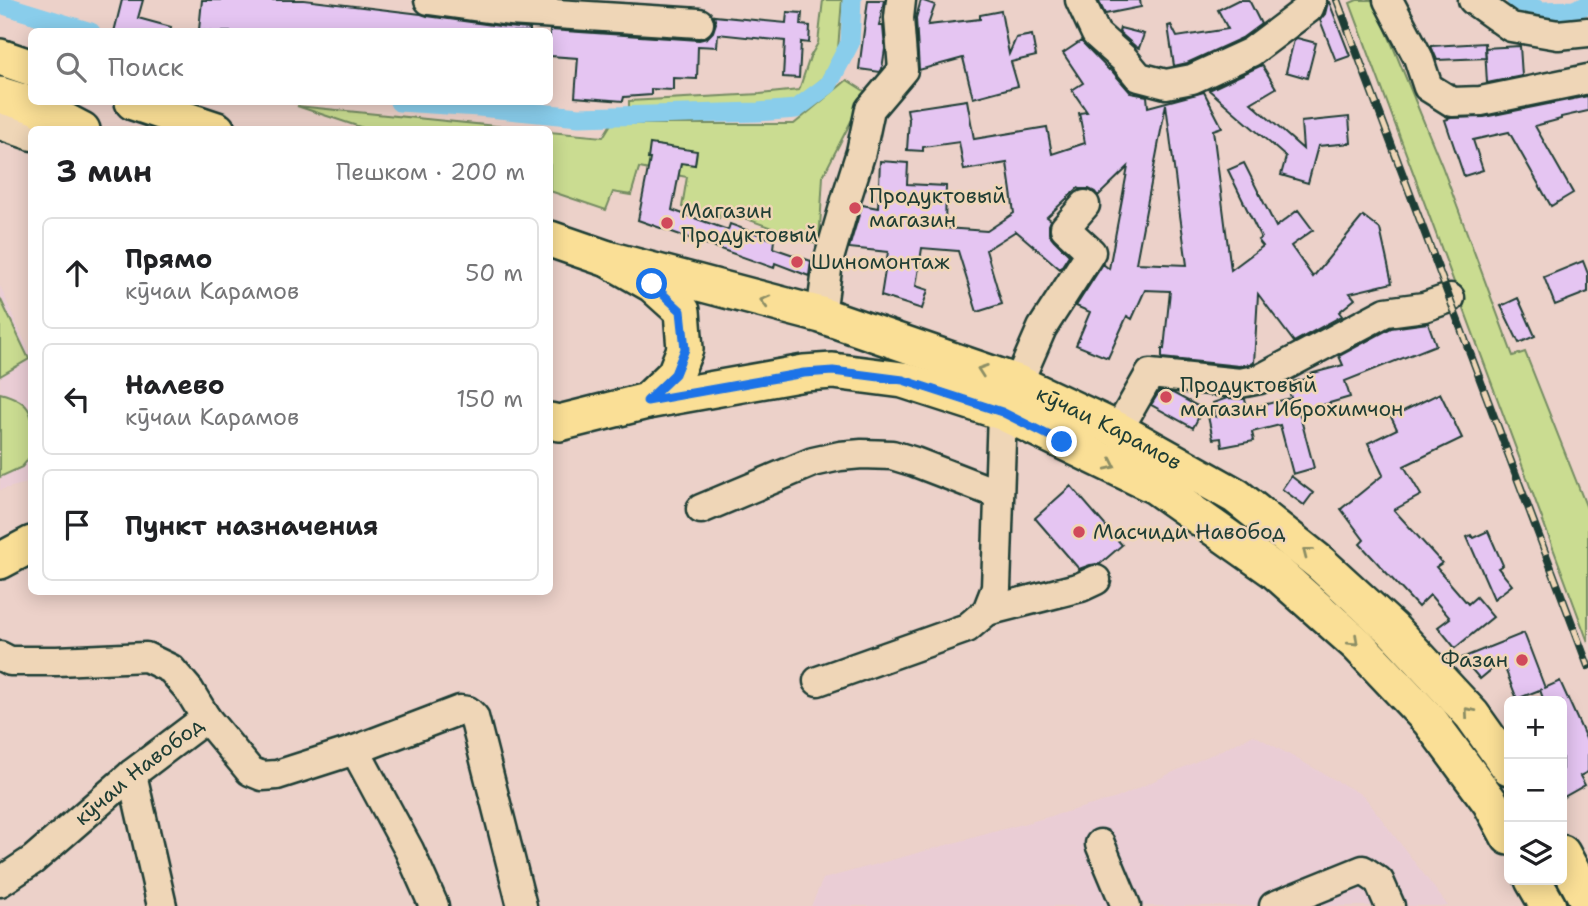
<!DOCTYPE html>
<html lang="ru">
<meta charset="utf-8">
<style>
:root{--surface:#fff;--page:#f6f6f6;--text:#202124;--muted:#757577;--line:#e0e0e0}
body{margin:0;font-family:"Shantell Sans",sans-serif;background:var(--page);color:var(--text)}
.controls{position:absolute;right:21px;bottom:21px;display:grid;overflow:hidden;border-radius:10px;box-shadow:0 4px 18px #0003}
.controls button{width:63px;height:63px;display:grid;place-items:center;padding:0;border:0;border-bottom:2px solid var(--line);background:var(--surface);color:var(--text);font:35px sans-serif}
.stop{position:absolute;width:21px;height:21px;margin:-16px;border:5px solid #1a73e8;border-radius:50%;background:#fff}
.stop.end{background:#1a73e8;border-color:#fff;box-shadow:0 2px 7px #0008}
.list{margin:0;padding:0;list-style:none}
h2{display:flex;justify-content:space-between;align-items:center;height:91px;margin:0;padding:0 28px;font-size:30px}
h2 small{font-size:23px;font-weight:400;color:var(--muted)}
.list li{display:grid;grid-template-columns:46px 1fr auto;gap:21px;align-items:center;box-sizing:border-box;height:112px;margin:0 14px 14px;padding:0 14px;border:2px solid var(--line);border-radius:10px}
.list b{display:block;font-size:26px;white-space:nowrap}
.list p{margin:0;font-size:23px;white-space:nowrap;color:var(--muted)}
.list em{font-size:23px;font-style:normal;color:var(--muted)}
.icon{flex:none;width:38px;height:38px;fill:none;stroke:currentColor;stroke-width:2;stroke-linecap:round;stroke-linejoin:round}
.map{position:relative;flex:none;width:1588px;height:906px;overflow:hidden}
.search{position:absolute;background:var(--surface);box-shadow:0 4px 18px #0003;left:28px;top:28px;width:525px;height:77px;display:flex;align-items:center;gap:18px;box-sizing:border-box;padding:0 24px;border-radius:10px;color:var(--muted);font-size:26px}
.panel{position:absolute;background:var(--surface);box-shadow:0 4px 18px #0003;left:28px;top:126px;width:525px;height:469px;border-radius:10px}
.map>svg:first-child{display:block}
.built{fill:#eacdd5}
.green{fill:#cadc91;stroke:#748c62;stroke-width:2}
.lines{fill:none;stroke-linecap:round;stroke-linejoin:round}
.canal{stroke:#89cdeb;stroke-width:19}
.building{fill:#e5c5f2;stroke:#1f3d34;stroke-width:2;fill-rule:evenodd}
.minor-casing{stroke:#1f3d34;stroke-width:33}
.major-casing{stroke:#1f3d34;stroke-width:40}
.minor{stroke:#efd6b7;stroke-width:28}
.major{stroke:#fadf96;stroke-width:35}
.rail-casing{stroke:#1f3d34;stroke-width:8}
.rail{stroke:#efd6b7;stroke-width:5;stroke-dasharray:16;stroke-linecap:butt}
.oneway{stroke:#8c8e65}
.route{stroke:#1a73e8;stroke-width:9}
.poi-dot{fill:#d1495b;stroke:#efd6b7;stroke-width:2.5}
.labels{text-anchor:middle;stroke-width:5;stroke-linejoin:round;paint-order:stroke}
.poi-label{font-size:21px;fill:#1f3d34;stroke:#efd6b7;text-anchor:start}
.street-label{font-size:21px;fill:#1f3d34;stroke:#efd6b7}
</style>
<div class="map">
<svg width="1588" height="906" viewBox="0 0 1588 906">
<rect width="100%" height="100%" fill="#ecd1c9"/>
<filter id="ink" filterUnits="userSpaceOnUse"><feTurbulence type="fractalNoise" baseFrequency=".0143" numOctaves="2"/><feDisplacementMap in="SourceGraphic" scale="14" xChannelSelector="R" yChannelSelector="G"/><feConvolveMatrix kernelMatrix="1 2 1 2 8 2 1 2 1" color-interpolation-filters="sRGB"/></filter>
<g filter="url(#ink)">
<path class="built" d="M0,286L32,358L31,482L0,490Z
M1254,735L1364,796L1448,906H811L823,879L1117,798Z"/>
<path class="green" d="M823,0H842L838,49L822,79L796,103L697,109L629,111V101L760,94L799,90L810,57L818,43Z
M1357,0H1374L1442,166L1513,356L1525,352L1588,511V642L1350,3Z
M847,80L866,92L823,176L819,245L722,210L719,218L682,207L687,177L639,168L631,195L613,192L606,210L550,191V132L603,137L611,124H794Z
M297,106L525,129H366Z
M0,298L29,359L0,376Z
M0,393C40,403 32,422 31,456L22,467L0,477Z"/>
<g class="lines">
<path class="canal" d="M1516,0L1541,11L1574,10L1588,4
M0,4L91,32
M399,102L479,107L579,117L758,112L796,109L828,85L850,43L852,0"/>
</g>
<path class="building" d="M122,0H143L138,18L171,27L170,32H114Z
M202,0H304L421,14L427,16L507,27L530,29V32H212L199,30Z
M868,0H884L879,26H883L885,49L882,69L880,72L859,69Z
M921,0L935,5L928,25L980,19V15L1001,11L1009,54L1016,38L1032,35L1036,56L1011,62L1018,86L973,98L963,58L919,70L916,18Z
M1098,0H1140L1141,7L1105,14Z
M1238,0H1249L1261,24L1242,38L1187,63L1174,66L1168,26L1171,25L1177,37L1228,29L1218,10Z
M1328,2H1329L1350,56L1336,61L1320,20L1325,14Z
M787,12L802,13L801,25L810,26L809,43L801,42L799,78L783,77L785,41L718,34L717,47L698,46L697,79L673,78V90L651,89V95L624,97L623,101L575,97L578,58L550,56V30L699,40L707,38L713,32L716,23L714,16L786,23Z
M1120,28L1144,34L1139,48L1136,47L1119,32Z
M1297,38L1316,43L1307,78L1286,72L1294,40Z
M1081,41L1109,70L1110,69L1112,71L1131,93L1147,96L1148,107L1204,92L1222,127L1213,130L1231,270L1263,246L1258,240L1261,238L1228,170L1244,163L1276,227L1298,210L1313,230L1291,246L1313,277L1363,216L1380,229L1392,283L1350,293L1355,299L1339,312L1342,316L1294,342L1258,294L1254,363L1239,366L1162,358V348L1164,349L1170,291L1145,290L1132,319L1127,316L1108,358L1076,345L1090,312L1076,306L1103,264L1109,269L1128,167L1098,196L1095,192L1089,189H1080L1078,188L1047,217L1051,220L1049,225V234L1054,240L1069,255L1060,269L1016,231L986,250L1002,304L977,312L958,251L922,248L916,286L928,290L922,309L881,296L888,252L849,248L862,205L878,208L880,161L908,163L907,184L946,186L945,228L987,231L1014,213L1007,163L964,170L959,142L923,147V151L907,150L909,120L907,109L967,100L974,139L1047,127L1052,154L1085,143L1079,113L1087,112L1072,90L1083,83L1063,53ZM1166,104L1179,208L1187,265L1136,263Z
M1485,43L1486,58L1437,60L1431,46Z
M1520,46L1522,76L1487,83L1485,48Z
M1262,65L1276,88L1251,103L1303,149L1301,122L1349,117L1351,143L1318,146L1308,183L1281,175L1286,157L1209,90Z
M1588,96V111L1561,117V119L1535,126L1573,193L1551,206L1509,132L1473,140L1483,170L1464,176L1445,120L1451,118L1484,117Z
M650,144L697,151L695,165L681,163L672,210L728,230L730,224L774,240L773,248L811,261L809,276L775,263L774,268L638,220L650,159H648Z
M1583,261L1588,274V292L1555,305L1544,277Z
M1518,298L1535,336L1519,343L1501,306Z
M1428,323L1436,345L1345,381L1350,397L1299,412L1314,468L1293,474L1280,425L1252,432L1254,441L1222,447L1221,438L1213,439L1207,412L1216,417L1213,403L1227,398L1245,399L1247,409L1291,398L1287,383L1307,379L1306,375L1343,365L1339,356L1391,328Z
M1159,392L1173,393L1203,409L1193,428L1151,405Z
M1440,393L1462,438L1404,466L1421,495L1394,510L1442,563L1436,567L1468,604L1476,597L1493,617L1455,648L1438,627L1450,618L1430,595L1418,607L1360,544L1364,540L1341,509L1383,475L1368,443L1397,429L1391,417Z
M1291,476L1313,493L1304,505L1282,489Z
M1071,486L1122,545L1100,564L1090,565L1079,569L1035,518Z
M1488,531L1503,565L1498,568L1512,585L1494,599L1467,537L1471,535L1473,538Z
M1524,633L1545,688L1560,681L1588,743V772L1580,776L1585,785L1562,798V701H1544L1540,690L1542,689L1517,699L1502,661L1480,679L1462,658Z"/>
<g class="lines">
<defs>
<g id="minor">
<path d="M429,0L509,11L699,23"/>
<path d="M1080,0L1096,34L1124,59L1139,77L1166,84L1192,79L1251,52L1309,8L1312,0"/>
<path d="M1388,0L1418,57L1428,87L1452,102L1481,101L1588,79"/>
<path d="M1473,0L1511,27L1558,35L1588,32"/>
<path d="M0,125L32,136"/>
<path d="M821,315L828,262L848,193L861,152L870,109L903,70L899,18L901,0"/>
<path d="M1018,383L1042,328L1091,252L1065,228L1085,205"/>
<path d="M1118,430L1150,374L1240,383L1260,379L1386,312L1424,307L1450,298"/>
<path d="M701,509L813,462L840,456L862,454L892,455L915,462L998,494"/>
<path d="M987,611L1081,587L1096,580"/>
<path d="M0,656L10,661H57L146,657L171,669L189,690L206,718"/>
<path d="M818,681L967,628L987,611L996,588L1002,412"/>
<path d="M355,750L460,710L468,711L474,717L522,906"/>
<path d="M132,774L162,906"/>
<path d="M1100,844L1126,906"/>
<path id="s1" d="M0,882L33,860L132,774L206,718L250,771L262,776L277,775L355,750L409,850L434,906"/>
<path d="M1274,906L1363,870L1379,881L1390,906"/>
</g>
<g id="major">
<path d="M0,57L32,68"/>
<path d="M0,95L36,106L82,130"/>
<path d="M133,102L217,130"/>
<path d="M550,239L608,259L652,284L682,311L685,349L675,374L647,401L559,423L550,421"/>
<path id="s2" d="M608,259L821,315L1018,383L1118,430L1236,496L1320,563L1392,629L1472,715L1509,767"/>
<path d="M647,401L804,373L833,371L903,380L1002,412L1155,486L1275,571L1358,645L1430,721L1490,802L1509,837"/>
<path d="M0,561L32,544"/>
<path d="M1562,853L1588,901"/>
<path d="M1533,880L1548,906"/>
</g>
</defs>
<use href="#minor" class="minor-casing"/>
<use href="#major" class="major-casing"/>
<use href="#minor" class="minor"/>
<use href="#major" class="major"/>
<defs>
<path id="rail" d="M1337,0L1588,666"/>
</defs>
<use href="#rail" class="rail-casing"/>
<use href="#rail" class="rail"/>
</g>
<defs><path id="oneway-chevron" d="M-2-3.5L2.5 0L-2 3.5" fill="none" stroke-width="1.6" stroke-linecap="round" stroke-linejoin="round" transform="scale(1.75)"/></defs>
<g class="oneway">
<use href="#oneway-chevron" transform="translate(765 301) rotate(-165)"/>
<use href="#oneway-chevron" transform="translate(982 370) rotate(-161)"/>
<use href="#oneway-chevron" transform="translate(1111 465) rotate(25)"/>
<use href="#oneway-chevron" transform="translate(1307 552) rotate(-142)"/>
<use href="#oneway-chevron" transform="translate(1354 641) rotate(43)"/>
<use href="#oneway-chevron" transform="translate(1469 712) rotate(-131)"/>
</g>
</g>
<g class="lines" filter="url(#ink)">
<path class="route" d="M652,284L681,311L685,349L675,374L647,401L804,373L833,371L903,380L1002,412L1062,442"/>
</g>
<g class="poi-dot">
<circle cx="855" cy="208" r="7"/>
<circle cx="667" cy="223" r="7"/>
<circle cx="797" cy="262" r="7"/>
<circle cx="1166" cy="397" r="7"/>
<circle cx="1079" cy="532" r="7"/>
<circle cx="1522" cy="660" r="7"/>
</g>
<g class="labels">
<g class="poi-label">
<text x="869" y="203">Продуктовый<tspan x="869" dy="24">магазин</tspan></text>
<text x="681" y="218">Магазин<tspan x="681" dy="24">Продуктовый</tspan></text>
<text x="811" y="269">Шиномонтаж</text>
<text x="1180" y="392">Продуктовый<tspan x="1180" dy="24">магазин Иброхимчон</tspan></text>
<text x="1093" y="539">Масчиди Навобод</text>
<text x="1508" y="667" text-anchor="end">Фазан</text>
</g>
<g class="street-label">
<text dy="7" stroke="none"><textPath href="#s2" startOffset="530">кӯчаи Карамов</textPath></text>
<text dy="7" stroke="none"><textPath href="#s1" startOffset="178">кӯчаи Навобод</textPath></text>
</g>
</g>
</svg>
<div class="controls">
<button>+</button>
<button>−</button>
<button><svg class="icon" aria-label="layers" viewBox="0 0 24 24"><path d="M12 4l9 5-9 5-9-5zM3 14l9 5 9-5"/></svg></button>
</div>
<div class="stop" style="left:652px;top:284px"></div>
<div class="stop end" style="left:1062px;top:442px"></div>
<div class="search"><svg class="icon" aria-label="search" viewBox="0 0 24 24"><circle cx="10" cy="10" r="6"/><path d="M15 15l6 6"/></svg>Поиск</div>
<section class="panel">
<h2>3 мин<small>Пешком · 200 m</small></h2>
<ul class="list">
<li><svg class="icon" aria-label="ahead" viewBox="0 0 24 24"><path d="M12 20V5M6 11l6-6 6 6"/></svg><div><b>Прямо</b><p>кӯчаи Карамов</p></div><em>50 m</em></li>
<li><svg class="icon" aria-label="left" viewBox="0 0 24 24"><path d="M17 20v-9H6M10 6l-5 5 5 5"/></svg><div><b>Налево</b><p>кӯчаи Карамов</p></div><em>150 m</em></li>
<li><svg class="icon" aria-label="arrive" viewBox="0 0 24 24"><path d="M6 21V4h12l-3 4 3 4H6"/></svg><div><b>Пункт назначения</b></div></li>
</ul>
</section>
</div>
